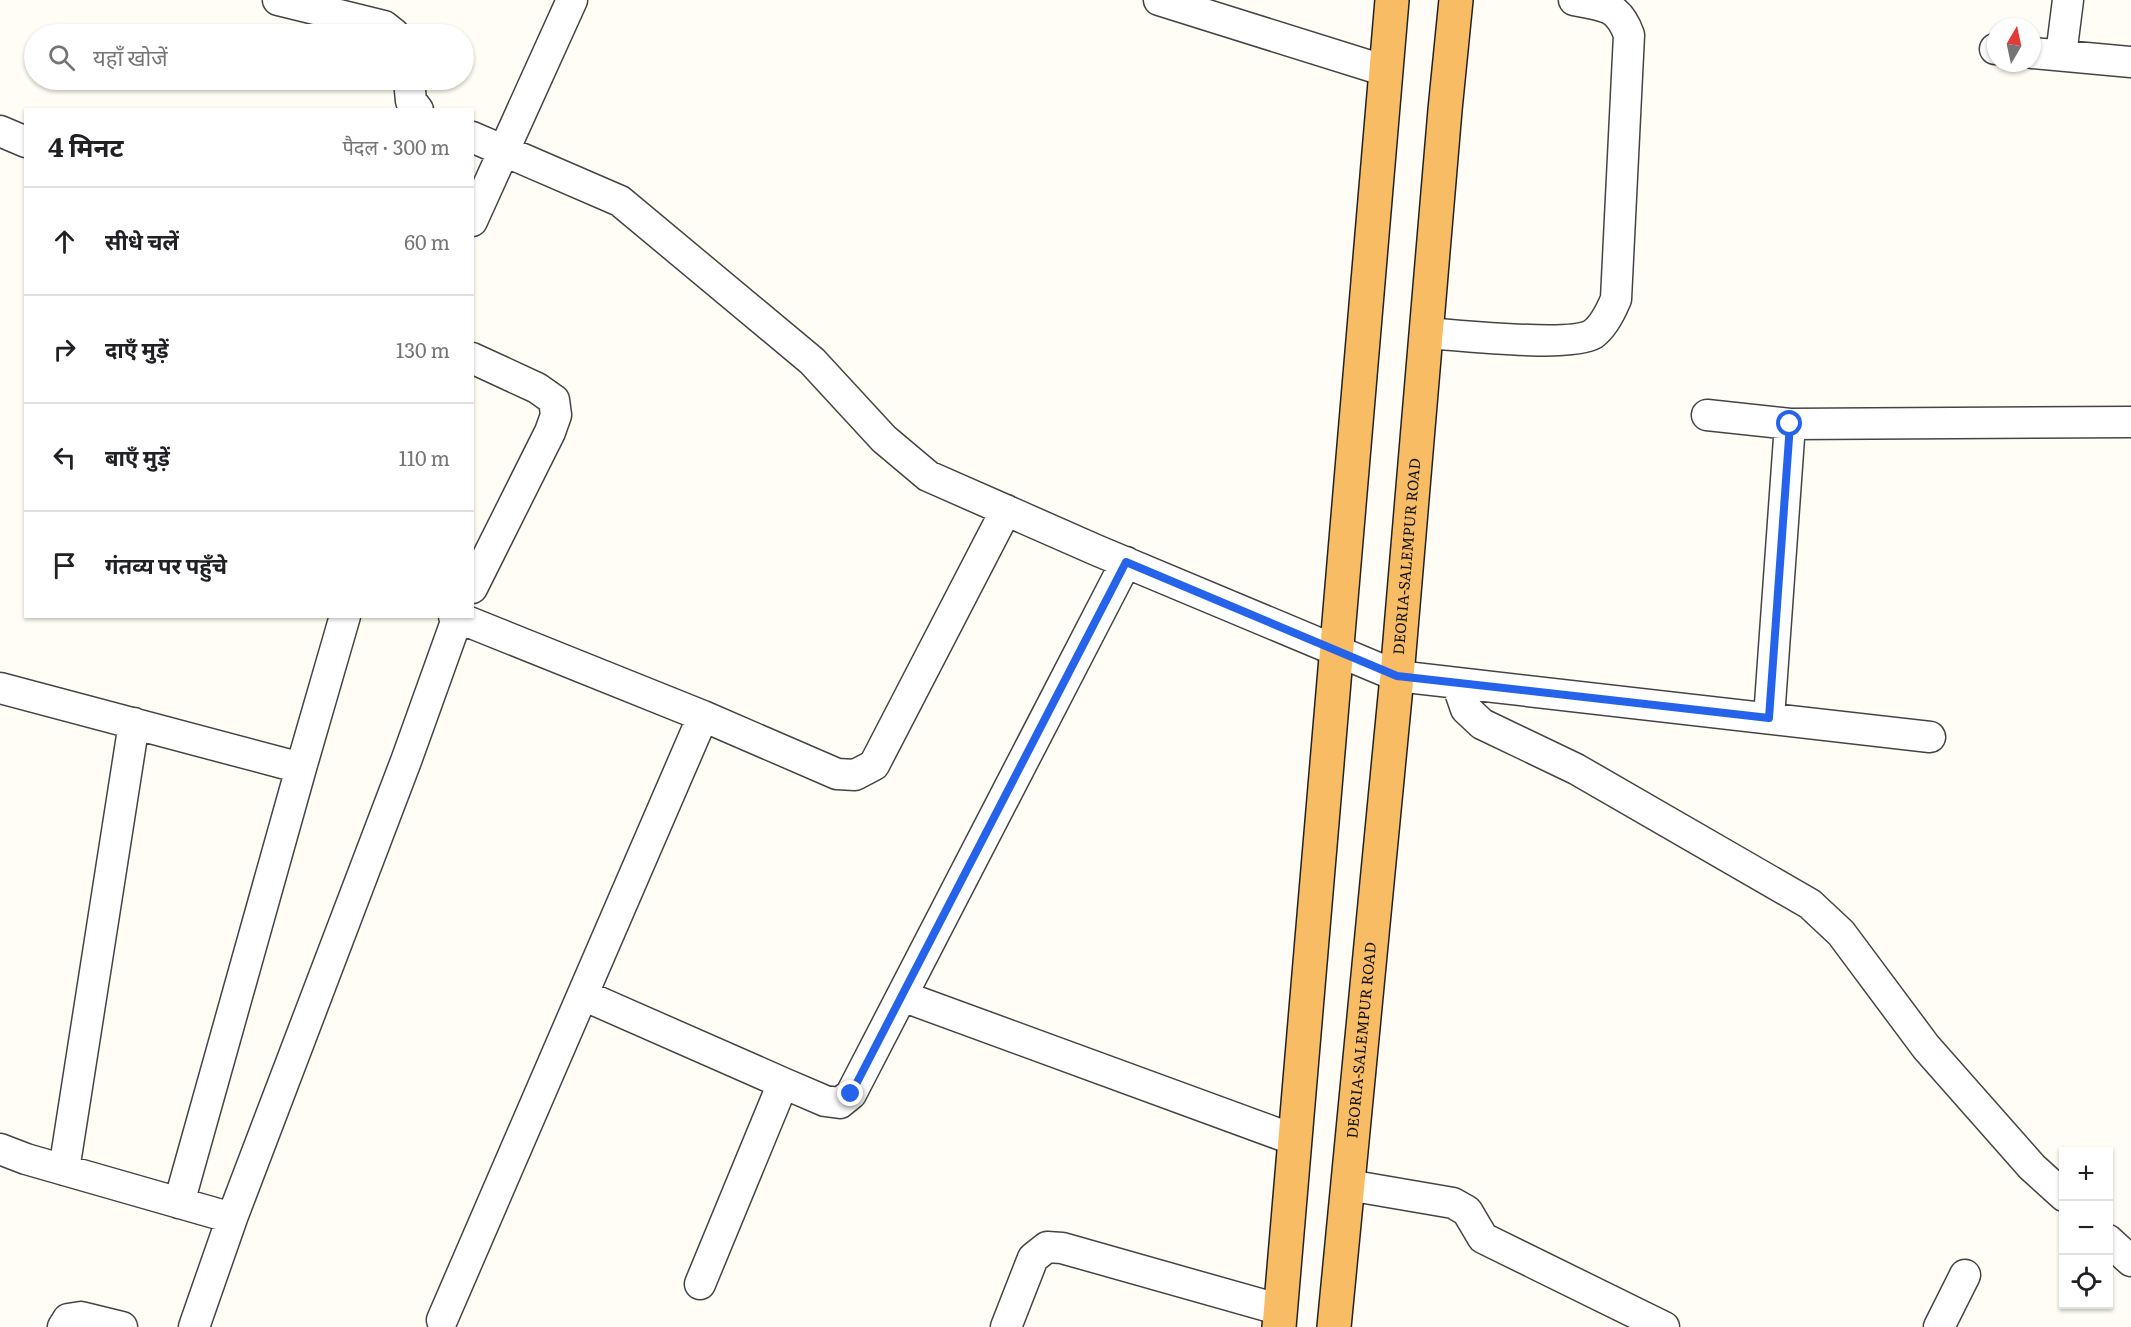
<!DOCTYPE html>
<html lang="hi">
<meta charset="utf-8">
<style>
:root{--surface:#fff;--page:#f6f6f6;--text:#202124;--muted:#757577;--line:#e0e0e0}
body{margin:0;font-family:Literata,"Noto Sans Devanagari",serif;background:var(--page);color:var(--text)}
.controls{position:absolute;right:18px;bottom:18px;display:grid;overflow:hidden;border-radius:0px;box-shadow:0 2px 4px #0004}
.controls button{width:54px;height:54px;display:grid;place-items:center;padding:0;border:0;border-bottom:2px solid var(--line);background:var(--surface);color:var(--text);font:30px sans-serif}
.compass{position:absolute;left:1987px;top:18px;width:54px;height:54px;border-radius:50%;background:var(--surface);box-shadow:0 2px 4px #0004;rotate:9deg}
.stop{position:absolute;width:18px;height:18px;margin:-14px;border:4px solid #2563eb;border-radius:50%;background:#fff}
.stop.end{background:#2563eb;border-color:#fff;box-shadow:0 2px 6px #0008}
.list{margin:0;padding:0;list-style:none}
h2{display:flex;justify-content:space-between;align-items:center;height:78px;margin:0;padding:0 24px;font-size:26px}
h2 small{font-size:20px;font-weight:400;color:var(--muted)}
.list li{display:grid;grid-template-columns:39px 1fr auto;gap:18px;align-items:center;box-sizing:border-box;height:108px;padding:0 24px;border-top:2px solid var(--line)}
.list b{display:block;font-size:22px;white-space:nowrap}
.list em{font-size:20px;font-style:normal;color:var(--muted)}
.icon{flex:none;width:33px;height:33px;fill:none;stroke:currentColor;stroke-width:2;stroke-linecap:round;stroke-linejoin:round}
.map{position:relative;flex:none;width:2131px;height:1327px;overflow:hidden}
.search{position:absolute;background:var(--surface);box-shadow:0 2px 4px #0004;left:24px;top:24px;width:450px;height:66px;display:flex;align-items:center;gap:15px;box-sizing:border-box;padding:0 21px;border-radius:33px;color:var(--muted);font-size:22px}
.panel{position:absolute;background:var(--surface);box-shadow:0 2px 4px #0004;left:24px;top:108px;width:450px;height:510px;border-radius:0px}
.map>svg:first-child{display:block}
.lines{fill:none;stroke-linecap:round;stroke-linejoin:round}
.minor-casing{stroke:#444;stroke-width:33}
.trunk-casing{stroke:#222;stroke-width:36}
.minor{stroke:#fff;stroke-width:30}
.trunk{stroke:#f7bc64;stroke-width:33}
.route{stroke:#2563eb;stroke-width:8}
.labels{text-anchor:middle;stroke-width:6;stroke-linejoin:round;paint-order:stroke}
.street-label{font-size:15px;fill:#111;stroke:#fff}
</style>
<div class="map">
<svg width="2131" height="1327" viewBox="0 0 2131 1327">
<rect width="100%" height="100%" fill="#fffdf5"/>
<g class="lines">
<defs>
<path id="minor" d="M278,0L384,26L394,34
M1159,0L1386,71
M1995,49H1996
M2032,53L2131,62
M2061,55L2068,0
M409,80L411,101L418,110
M0,131L26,142
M472,137L620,201L812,361L884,439L928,476L1096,550L1397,676L1930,737
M472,221L572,0
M1426,333C1458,335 1570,348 1593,334C1604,326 1611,311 1616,299L1629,35C1618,4 1603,6 1574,0
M472,358L537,388L554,400L556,415L550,432L472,588
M1707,415L1790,424L2131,422
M454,616L703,716L837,774L855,775L874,765L1006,510
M1457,683L1466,709L1482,724L1576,769L1810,904L1841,933L1926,1047L2032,1167L2064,1196
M0,688L301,768
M1769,718L1790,424
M583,995L783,1083L825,1101L840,1103L851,1094L1126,562
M902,996L1295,1140
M0,1149L26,1159L232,1218
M64,1170L134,723
M1348,1185L1453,1203L1467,1211L1483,1238L1664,1327
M179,1203L301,768L345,616
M2108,1240L2131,1261
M700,1284L783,1083
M442,1320L703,716
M63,1327L68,1319L81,1317L122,1327
M194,1327L232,1218L406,761L458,616
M1006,1327L1033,1258L1047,1247L1062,1248L1281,1310
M1939,1327L1965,1275"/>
<g id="trunk">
<path d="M1279,1327L1392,0"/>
<path id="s1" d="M1334,1327L1397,676L1445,110L1456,0"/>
</g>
</defs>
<use href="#minor" class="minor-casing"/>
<use href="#trunk" class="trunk-casing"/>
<use href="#minor" class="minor"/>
<use href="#trunk" class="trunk"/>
</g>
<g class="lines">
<path class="route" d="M851,1094L1126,562L1397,676L1769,718L1790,424"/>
</g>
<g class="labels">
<g class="street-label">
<text dy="5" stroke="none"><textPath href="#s1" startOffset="774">DEORIA-SALEMPUR ROAD</textPath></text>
<text dy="5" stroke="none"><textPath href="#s1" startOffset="288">DEORIA-SALEMPUR ROAD</textPath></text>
</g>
</g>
</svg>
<div class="controls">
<button>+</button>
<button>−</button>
<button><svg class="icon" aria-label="locate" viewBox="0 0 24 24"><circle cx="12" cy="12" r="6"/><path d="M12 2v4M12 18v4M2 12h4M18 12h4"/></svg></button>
</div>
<svg class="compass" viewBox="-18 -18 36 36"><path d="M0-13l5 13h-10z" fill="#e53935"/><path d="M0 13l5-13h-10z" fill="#757577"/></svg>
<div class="stop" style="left:1790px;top:424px"></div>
<div class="stop end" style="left:851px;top:1094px"></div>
<div class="search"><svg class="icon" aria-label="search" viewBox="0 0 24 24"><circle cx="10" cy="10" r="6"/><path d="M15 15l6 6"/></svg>यहाँ खोजें</div>
<section class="panel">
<h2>4 मिनट<small>पैदल · 300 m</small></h2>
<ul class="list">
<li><svg class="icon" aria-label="ahead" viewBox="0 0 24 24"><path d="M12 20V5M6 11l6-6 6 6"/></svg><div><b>सीधे चलें</b></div><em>60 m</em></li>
<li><svg class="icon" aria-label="right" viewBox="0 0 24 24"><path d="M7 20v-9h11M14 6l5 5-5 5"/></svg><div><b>दाएँ मुड़ें</b></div><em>130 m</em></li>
<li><svg class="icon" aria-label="left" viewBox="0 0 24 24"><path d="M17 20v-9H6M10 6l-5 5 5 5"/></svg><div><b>बाएँ मुड़ें</b></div><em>110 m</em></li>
<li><svg class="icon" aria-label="arrive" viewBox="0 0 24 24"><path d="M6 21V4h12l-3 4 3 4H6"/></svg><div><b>गंतव्य पर पहुँचे</b></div></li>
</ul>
</section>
</div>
